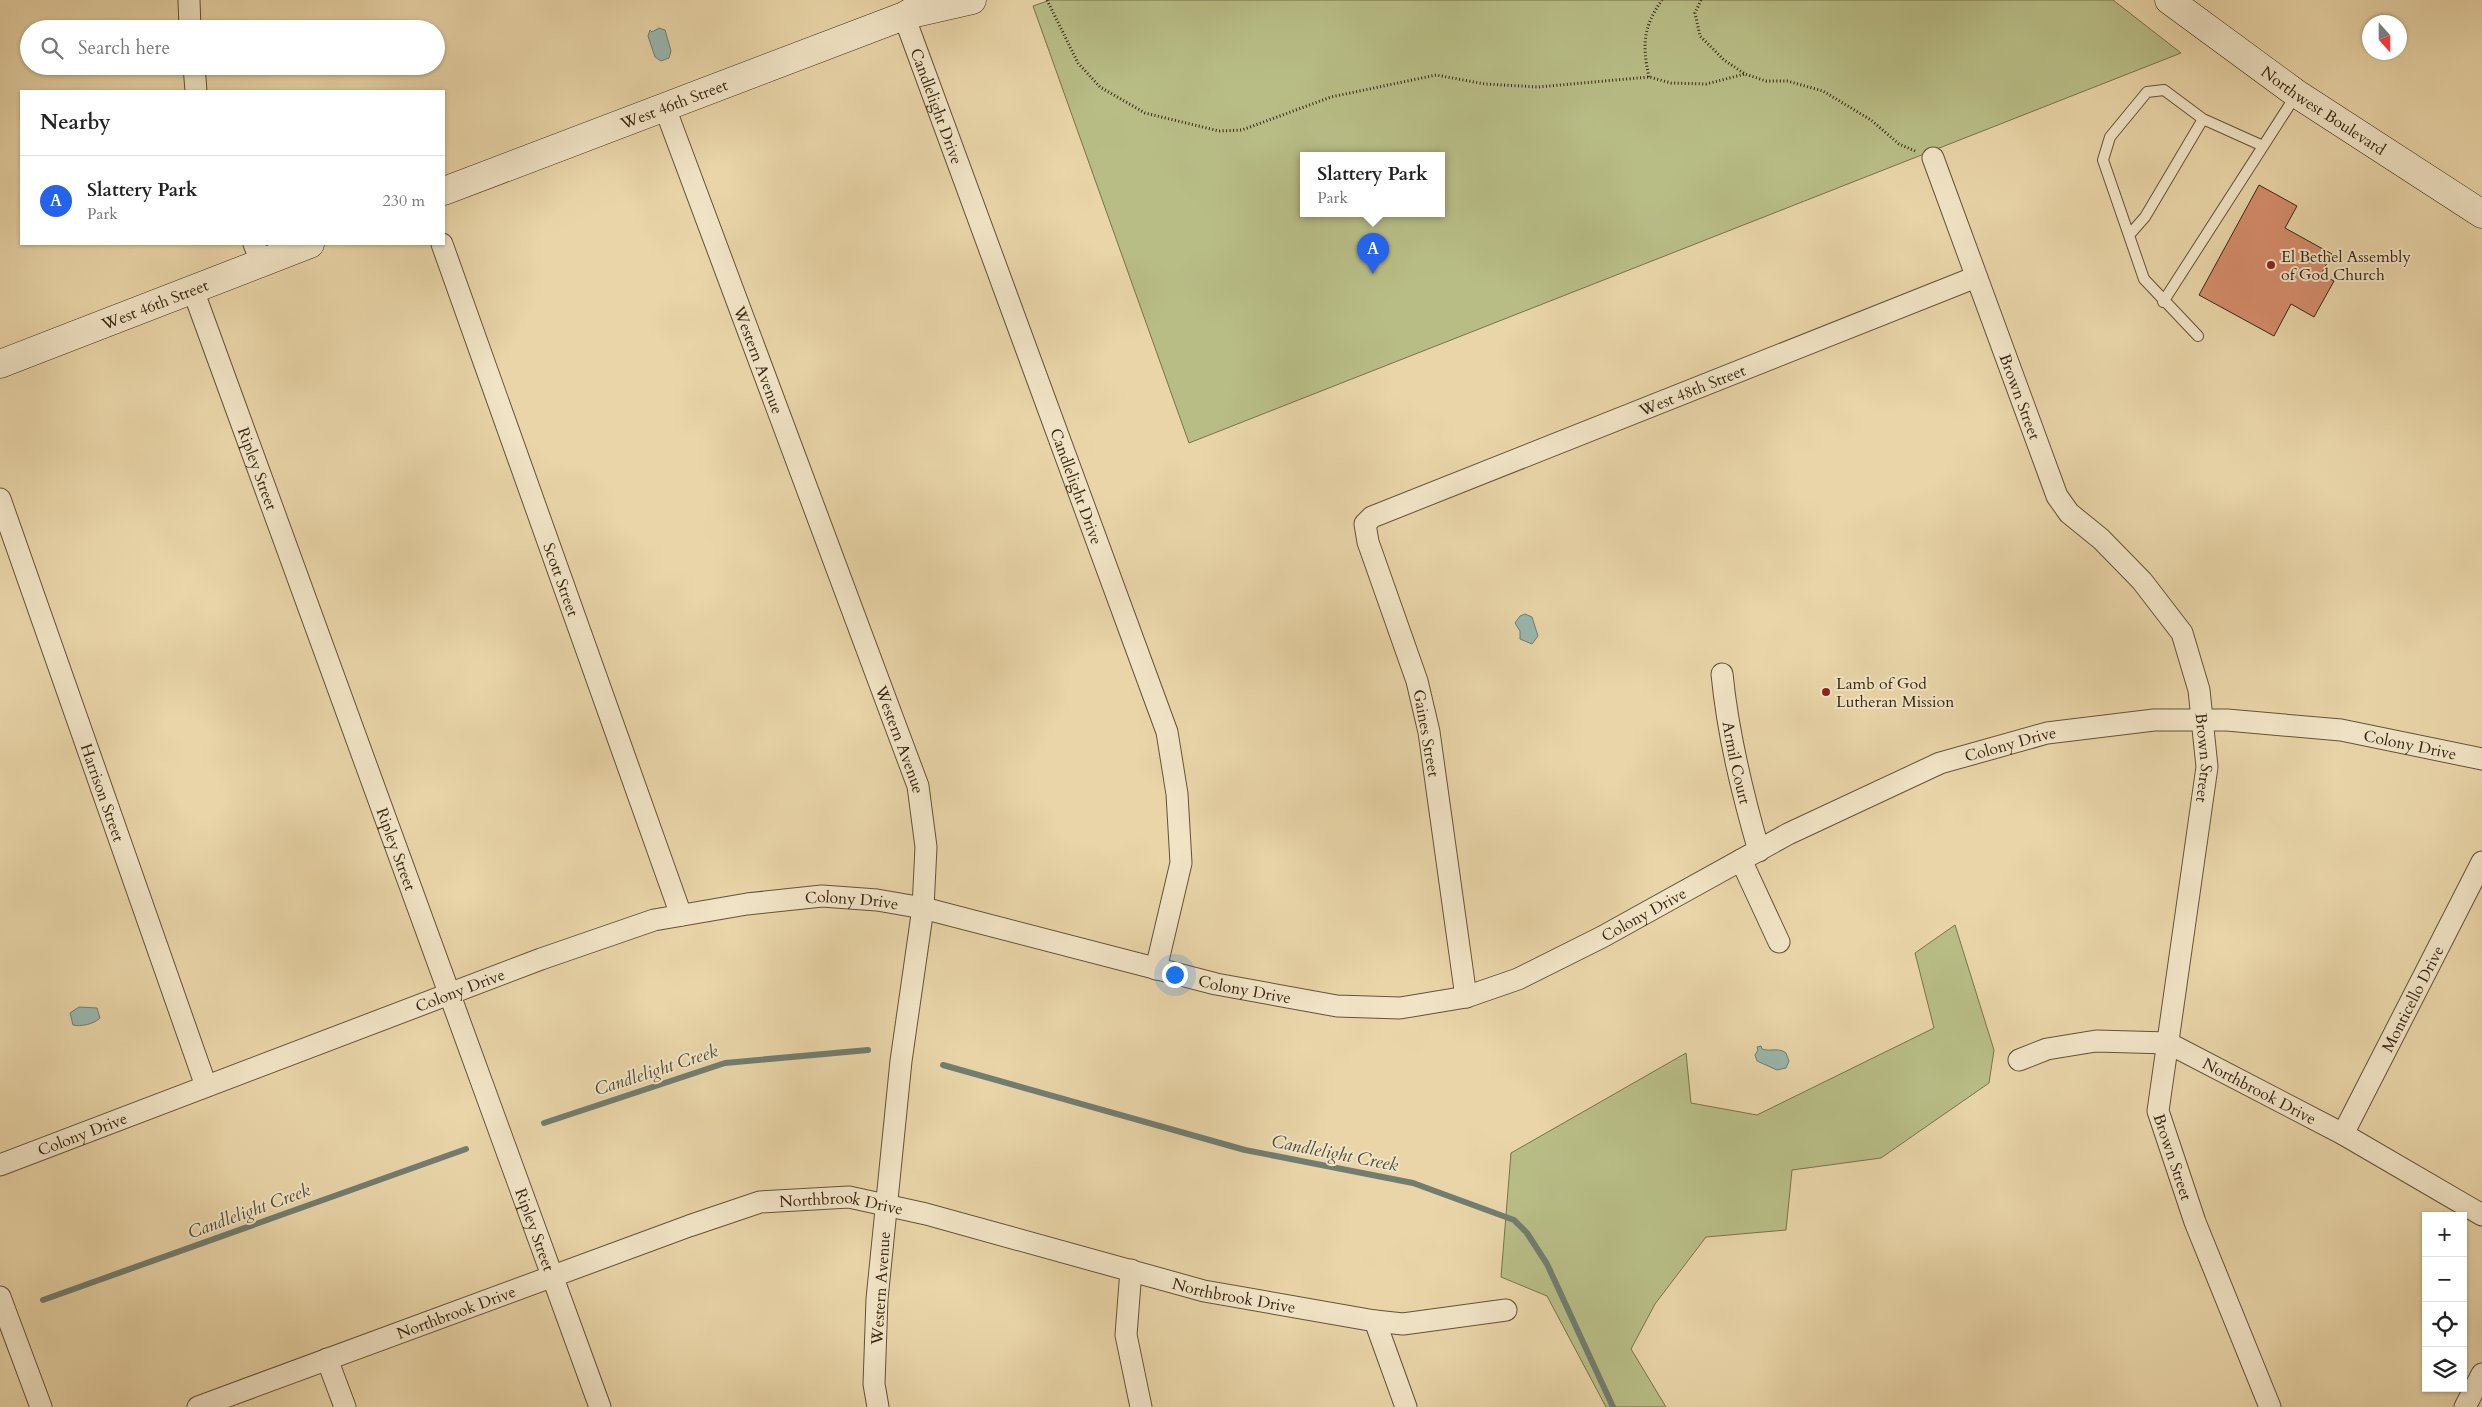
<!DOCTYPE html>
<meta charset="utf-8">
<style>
:root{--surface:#fff;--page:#f2f2f2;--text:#222;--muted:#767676;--line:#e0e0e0;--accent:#2563eb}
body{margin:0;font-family:Cardo,serif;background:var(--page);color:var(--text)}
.controls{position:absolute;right:15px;bottom:15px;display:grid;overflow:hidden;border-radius:0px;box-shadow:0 1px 4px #0004}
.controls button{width:45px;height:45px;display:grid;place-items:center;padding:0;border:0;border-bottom:1px solid var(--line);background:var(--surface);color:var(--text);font:25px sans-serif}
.compass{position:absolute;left:2362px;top:15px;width:45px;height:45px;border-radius:50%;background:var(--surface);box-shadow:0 1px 4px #0004;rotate:159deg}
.you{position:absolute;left:1174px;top:974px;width:18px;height:18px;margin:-12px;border:4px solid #fff;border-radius:50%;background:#1a73e8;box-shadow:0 0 0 8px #1a73e833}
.badge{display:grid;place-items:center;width:32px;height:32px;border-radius:50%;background:var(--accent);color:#fff;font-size:16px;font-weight:700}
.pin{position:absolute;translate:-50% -41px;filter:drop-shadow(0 1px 2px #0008)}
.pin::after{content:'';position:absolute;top:26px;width:18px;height:15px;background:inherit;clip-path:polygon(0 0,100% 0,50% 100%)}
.popup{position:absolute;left:1300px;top:152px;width:145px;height:65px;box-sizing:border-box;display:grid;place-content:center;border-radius:0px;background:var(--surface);filter:drop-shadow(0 1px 4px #0005);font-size:16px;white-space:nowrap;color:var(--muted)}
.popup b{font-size:19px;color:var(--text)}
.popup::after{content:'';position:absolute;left:50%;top:100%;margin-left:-10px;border:10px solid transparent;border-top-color:var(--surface)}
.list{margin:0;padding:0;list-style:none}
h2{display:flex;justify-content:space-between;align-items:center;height:65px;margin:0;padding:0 20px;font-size:21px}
h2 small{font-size:16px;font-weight:400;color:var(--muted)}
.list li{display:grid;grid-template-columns:32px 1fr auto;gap:15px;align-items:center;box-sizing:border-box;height:90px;padding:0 20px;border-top:1px solid var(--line)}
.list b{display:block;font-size:19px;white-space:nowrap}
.list p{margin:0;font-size:16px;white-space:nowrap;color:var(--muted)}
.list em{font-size:16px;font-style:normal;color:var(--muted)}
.icon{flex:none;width:28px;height:28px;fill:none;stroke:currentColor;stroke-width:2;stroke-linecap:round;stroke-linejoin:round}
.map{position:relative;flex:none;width:2482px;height:1407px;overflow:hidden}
.search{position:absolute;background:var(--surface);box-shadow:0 1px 4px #0004;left:20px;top:20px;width:425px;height:55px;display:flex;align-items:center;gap:12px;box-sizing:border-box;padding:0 18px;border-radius:28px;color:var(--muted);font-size:19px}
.panel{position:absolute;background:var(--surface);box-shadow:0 1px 4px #0004;left:20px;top:90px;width:425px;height:155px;border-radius:0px}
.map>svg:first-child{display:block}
.green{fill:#b8bd86;stroke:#78724c;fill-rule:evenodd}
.water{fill:#99b7af;stroke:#727d70}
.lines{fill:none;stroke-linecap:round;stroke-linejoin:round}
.stream{stroke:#727d70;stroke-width:6}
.building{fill:#d58c6b;stroke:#382611}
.lane-casing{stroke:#645237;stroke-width:12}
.street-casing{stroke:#645237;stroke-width:23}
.secondary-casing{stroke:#382611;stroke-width:29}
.path{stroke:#382611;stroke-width:3;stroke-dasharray:1 2.5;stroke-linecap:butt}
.lane{stroke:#f1e4c6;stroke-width:10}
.street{stroke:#f1e4c6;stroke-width:21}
.secondary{stroke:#f1e4c6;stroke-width:28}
.poi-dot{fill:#8f2418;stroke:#f1e4c6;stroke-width:2}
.labels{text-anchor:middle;stroke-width:4;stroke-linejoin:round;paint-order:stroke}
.street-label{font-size:16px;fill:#382611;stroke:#f1e4c6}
.poi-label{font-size:16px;fill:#382611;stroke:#f1e4c6;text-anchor:start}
.water-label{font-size:18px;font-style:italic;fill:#504a38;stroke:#f1e4c6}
</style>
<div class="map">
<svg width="2482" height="1407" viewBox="0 0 2482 1407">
<rect width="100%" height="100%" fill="#e9d5a8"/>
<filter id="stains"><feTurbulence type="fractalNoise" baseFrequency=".004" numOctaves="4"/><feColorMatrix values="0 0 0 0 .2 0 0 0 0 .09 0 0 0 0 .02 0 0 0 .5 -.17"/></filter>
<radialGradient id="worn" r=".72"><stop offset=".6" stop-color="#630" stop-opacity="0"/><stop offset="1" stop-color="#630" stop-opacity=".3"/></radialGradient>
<path class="green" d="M1050,0H2113L2181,53L1189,443L1033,6ZM1304,155H1442V213H1304Z
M1955,925L1994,1050L1989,1083L1881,1158L1792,1170L1786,1230L1706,1237L1655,1304L1631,1349L1666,1407H1606L1547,1296L1501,1277L1511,1153L1686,1053L1691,1103L1757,1115L1934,1028L1915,953Z"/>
<path class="water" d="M659,28L665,30L671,51L669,58L661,61L655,57L648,36L650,30L652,32Z
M1525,614L1532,617L1538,636L1532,644L1520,639V631L1515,623L1520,616Z
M79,1007L97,1008L100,1018C94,1024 81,1027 73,1025L70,1013Z
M1761,1046L1762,1049C1771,1052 1778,1047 1786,1053L1789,1061L1786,1068L1777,1070L1757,1061L1755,1055L1758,1050L1757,1047Z"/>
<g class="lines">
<path class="stream" d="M943,1065L1245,1150L1413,1183L1514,1220L1527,1233L1547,1264L1613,1407
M544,1123L725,1063L868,1050
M43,1300L466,1149"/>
</g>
<path class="building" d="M2259,185L2297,206L2285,228L2332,254L2321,274L2334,281L2314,317L2291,304L2274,336L2199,295Z"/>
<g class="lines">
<defs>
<path id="lane" d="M2130,234L2145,217L2203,119
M2163,302L2296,95
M2198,336L2144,279L2103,160L2110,137L2147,92L2164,90L2203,119L2263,146"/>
<g id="street">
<path d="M189,0L190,29"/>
<path id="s1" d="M904,16L1167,732L1177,794L1181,863L1156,969"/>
<path d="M194,66L196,91"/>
<path id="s2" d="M665,108L918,786L926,847L923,908L901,1061L877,1299L874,1384L878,1407"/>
<path id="s3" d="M1933,158L2057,496L2069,513L2101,539L2142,581L2182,633L2199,690L2207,767L2158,1111L2195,1222L2270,1407"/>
<path d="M254,244L262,263"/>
<path id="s4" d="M442,244L681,915"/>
<path id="s5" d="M193,290L600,1407"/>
<path id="s6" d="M0,499L206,1086"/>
<path id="s7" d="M1722,674C1728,735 1742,792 1759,851"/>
<path d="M1741,860L1779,942"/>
<path id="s8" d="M1466,997L1429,732L1417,681L1368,542L1365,524L1372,517L1976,277"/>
<path id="s9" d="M2019,1060L2047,1049L2096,1041L2168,1043L2343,1134L2482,1215"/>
<path id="s10" d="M2343,1134L2482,862"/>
<path id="s11" d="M0,1165L541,959L654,920L747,904L822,896L877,900L923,908L1216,984L1337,1006L1400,1008L1466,997L1518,979L1602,937L1788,834L1940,763L2047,733L2154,720H2227L2341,730L2482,759"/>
<path d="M1131,1270L1126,1335L1141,1407"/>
<path d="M0,1297L41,1407"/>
<path d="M1375,1321L1406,1407"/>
<path d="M327,1359L345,1407"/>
<path id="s12" d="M198,1407L689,1226L760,1202L849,1197L926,1214L1204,1291L1375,1321L1403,1324L1506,1310"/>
<path d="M2465,1407L2482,1374"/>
</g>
<g id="secondary">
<path id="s13" d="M2169,0L2297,94L2482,214"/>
<path d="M915,13L972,0"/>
<path id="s14" d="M444,191L904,16L933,0"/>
<path id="s15" d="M0,364L310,244"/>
</g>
</defs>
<use href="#lane" class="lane-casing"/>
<use href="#street" class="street-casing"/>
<use href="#secondary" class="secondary-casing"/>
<path class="path" d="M1047,0L1078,63L1100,87L1145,113L1219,131L1242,130L1331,97L1436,75L1485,84L1538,87L1649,77L1671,83L1706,84L1745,74
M1701,0L1695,13L1700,36L1724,60L1745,74L1766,81H1787L1823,91L1871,120L1899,144L1915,151
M1649,77C1642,45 1643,27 1662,0"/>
<use href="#lane" class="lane"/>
<use href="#street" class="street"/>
<use href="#secondary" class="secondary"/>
</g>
<g class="poi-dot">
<circle cx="2271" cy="265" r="5"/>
<circle cx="1826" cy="692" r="5"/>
</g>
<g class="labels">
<g class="street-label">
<text dy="6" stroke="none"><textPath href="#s14" startOffset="246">West 46th Street</textPath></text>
<text dy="6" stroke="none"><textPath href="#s1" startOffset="96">Candlelight Drive</textPath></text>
<text dy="6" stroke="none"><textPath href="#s13" startOffset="190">Northwest Boulevard</textPath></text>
<text dy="6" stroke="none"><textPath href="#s15" startOffset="166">West 46th Street</textPath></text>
<text dy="6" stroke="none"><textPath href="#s2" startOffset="269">Western Avenue</textPath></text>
<text dy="6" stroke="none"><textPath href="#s8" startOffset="840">West 48th Street</textPath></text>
<text dy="6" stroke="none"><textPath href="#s3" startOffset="254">Brown Street</textPath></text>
<text dy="6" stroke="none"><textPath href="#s5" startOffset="190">Ripley Street</textPath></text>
<text dy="6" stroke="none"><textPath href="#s1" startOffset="501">Candlelight Drive</textPath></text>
<text dy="6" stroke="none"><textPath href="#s4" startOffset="356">Scott Street</textPath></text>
<text transform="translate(1427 733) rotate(80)" y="6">Gaines Street</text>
<text dy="6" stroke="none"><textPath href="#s2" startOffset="674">Western Avenue</textPath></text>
<text dy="6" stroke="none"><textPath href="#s11" startOffset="2532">Colony Drive</textPath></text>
<text dy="6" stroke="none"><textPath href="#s11" startOffset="2128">Colony Drive</textPath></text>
<text dy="6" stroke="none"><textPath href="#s3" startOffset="674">Brown Street</textPath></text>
<text dy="6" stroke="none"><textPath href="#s7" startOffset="90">Armil Court</textPath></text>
<text dy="6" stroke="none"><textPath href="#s6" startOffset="311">Harrison Street</textPath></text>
<text dy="6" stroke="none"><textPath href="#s5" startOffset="595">Ripley Street</textPath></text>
<text dy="6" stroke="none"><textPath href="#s11" startOffset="898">Colony Drive</textPath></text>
<text dy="6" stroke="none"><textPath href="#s11" startOffset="1722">Colony Drive</textPath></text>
<text dy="6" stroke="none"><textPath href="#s11" startOffset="1302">Colony Drive</textPath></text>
<text dy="6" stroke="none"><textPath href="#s11" startOffset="492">Colony Drive</textPath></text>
<text dy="6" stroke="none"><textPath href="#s10" startOffset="152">Monticello Drive</textPath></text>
<text dy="6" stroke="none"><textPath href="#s9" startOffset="255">Northbrook Drive</textPath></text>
<text dy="6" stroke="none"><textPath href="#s11" startOffset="88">Colony Drive</textPath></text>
<text dy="6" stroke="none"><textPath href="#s3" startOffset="1079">Brown Street</textPath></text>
<text dy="6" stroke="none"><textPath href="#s12" startOffset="680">Northbrook Drive</textPath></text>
<text dy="6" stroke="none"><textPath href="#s5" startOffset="1000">Ripley Street</textPath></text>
<text transform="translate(880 1288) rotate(-86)" y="6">Western Avenue</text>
<text dy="6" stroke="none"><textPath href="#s12" startOffset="1085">Northbrook Drive</textPath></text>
<text dy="6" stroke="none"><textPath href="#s12" startOffset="275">Northbrook Drive</textPath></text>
</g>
<g class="poi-label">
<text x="2281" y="262">El Bethel Assembly<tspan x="2281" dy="18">of God Church</tspan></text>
<text x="1836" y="689">Lamb of God<tspan x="1836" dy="18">Lutheran Mission</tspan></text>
</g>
<g class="water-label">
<text transform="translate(656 1070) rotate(-18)" y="6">Candlelight Creek</text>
<text transform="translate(1335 1153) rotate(11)" y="6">Candlelight Creek</text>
<text transform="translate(249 1211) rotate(-20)" y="6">Candlelight Creek</text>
</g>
</g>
<rect width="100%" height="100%" filter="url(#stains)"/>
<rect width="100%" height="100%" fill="url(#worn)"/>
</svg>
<div class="controls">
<button>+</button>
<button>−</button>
<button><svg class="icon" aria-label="locate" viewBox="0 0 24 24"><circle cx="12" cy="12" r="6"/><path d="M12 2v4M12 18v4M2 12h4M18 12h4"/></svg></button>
<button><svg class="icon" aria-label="layers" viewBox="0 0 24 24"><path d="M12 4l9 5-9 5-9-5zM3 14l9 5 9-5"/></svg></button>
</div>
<svg class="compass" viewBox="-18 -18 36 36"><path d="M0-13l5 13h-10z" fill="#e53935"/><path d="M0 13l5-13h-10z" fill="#767676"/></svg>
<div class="you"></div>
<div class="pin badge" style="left:1373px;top:274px">A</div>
<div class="popup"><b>Slattery Park</b>Park</div>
<div class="search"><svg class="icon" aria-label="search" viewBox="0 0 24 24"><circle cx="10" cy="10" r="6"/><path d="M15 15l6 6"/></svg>Search here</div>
<section class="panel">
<h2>Nearby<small></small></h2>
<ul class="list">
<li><span class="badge">A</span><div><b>Slattery Park</b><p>Park</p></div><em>230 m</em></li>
</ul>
</section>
</div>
